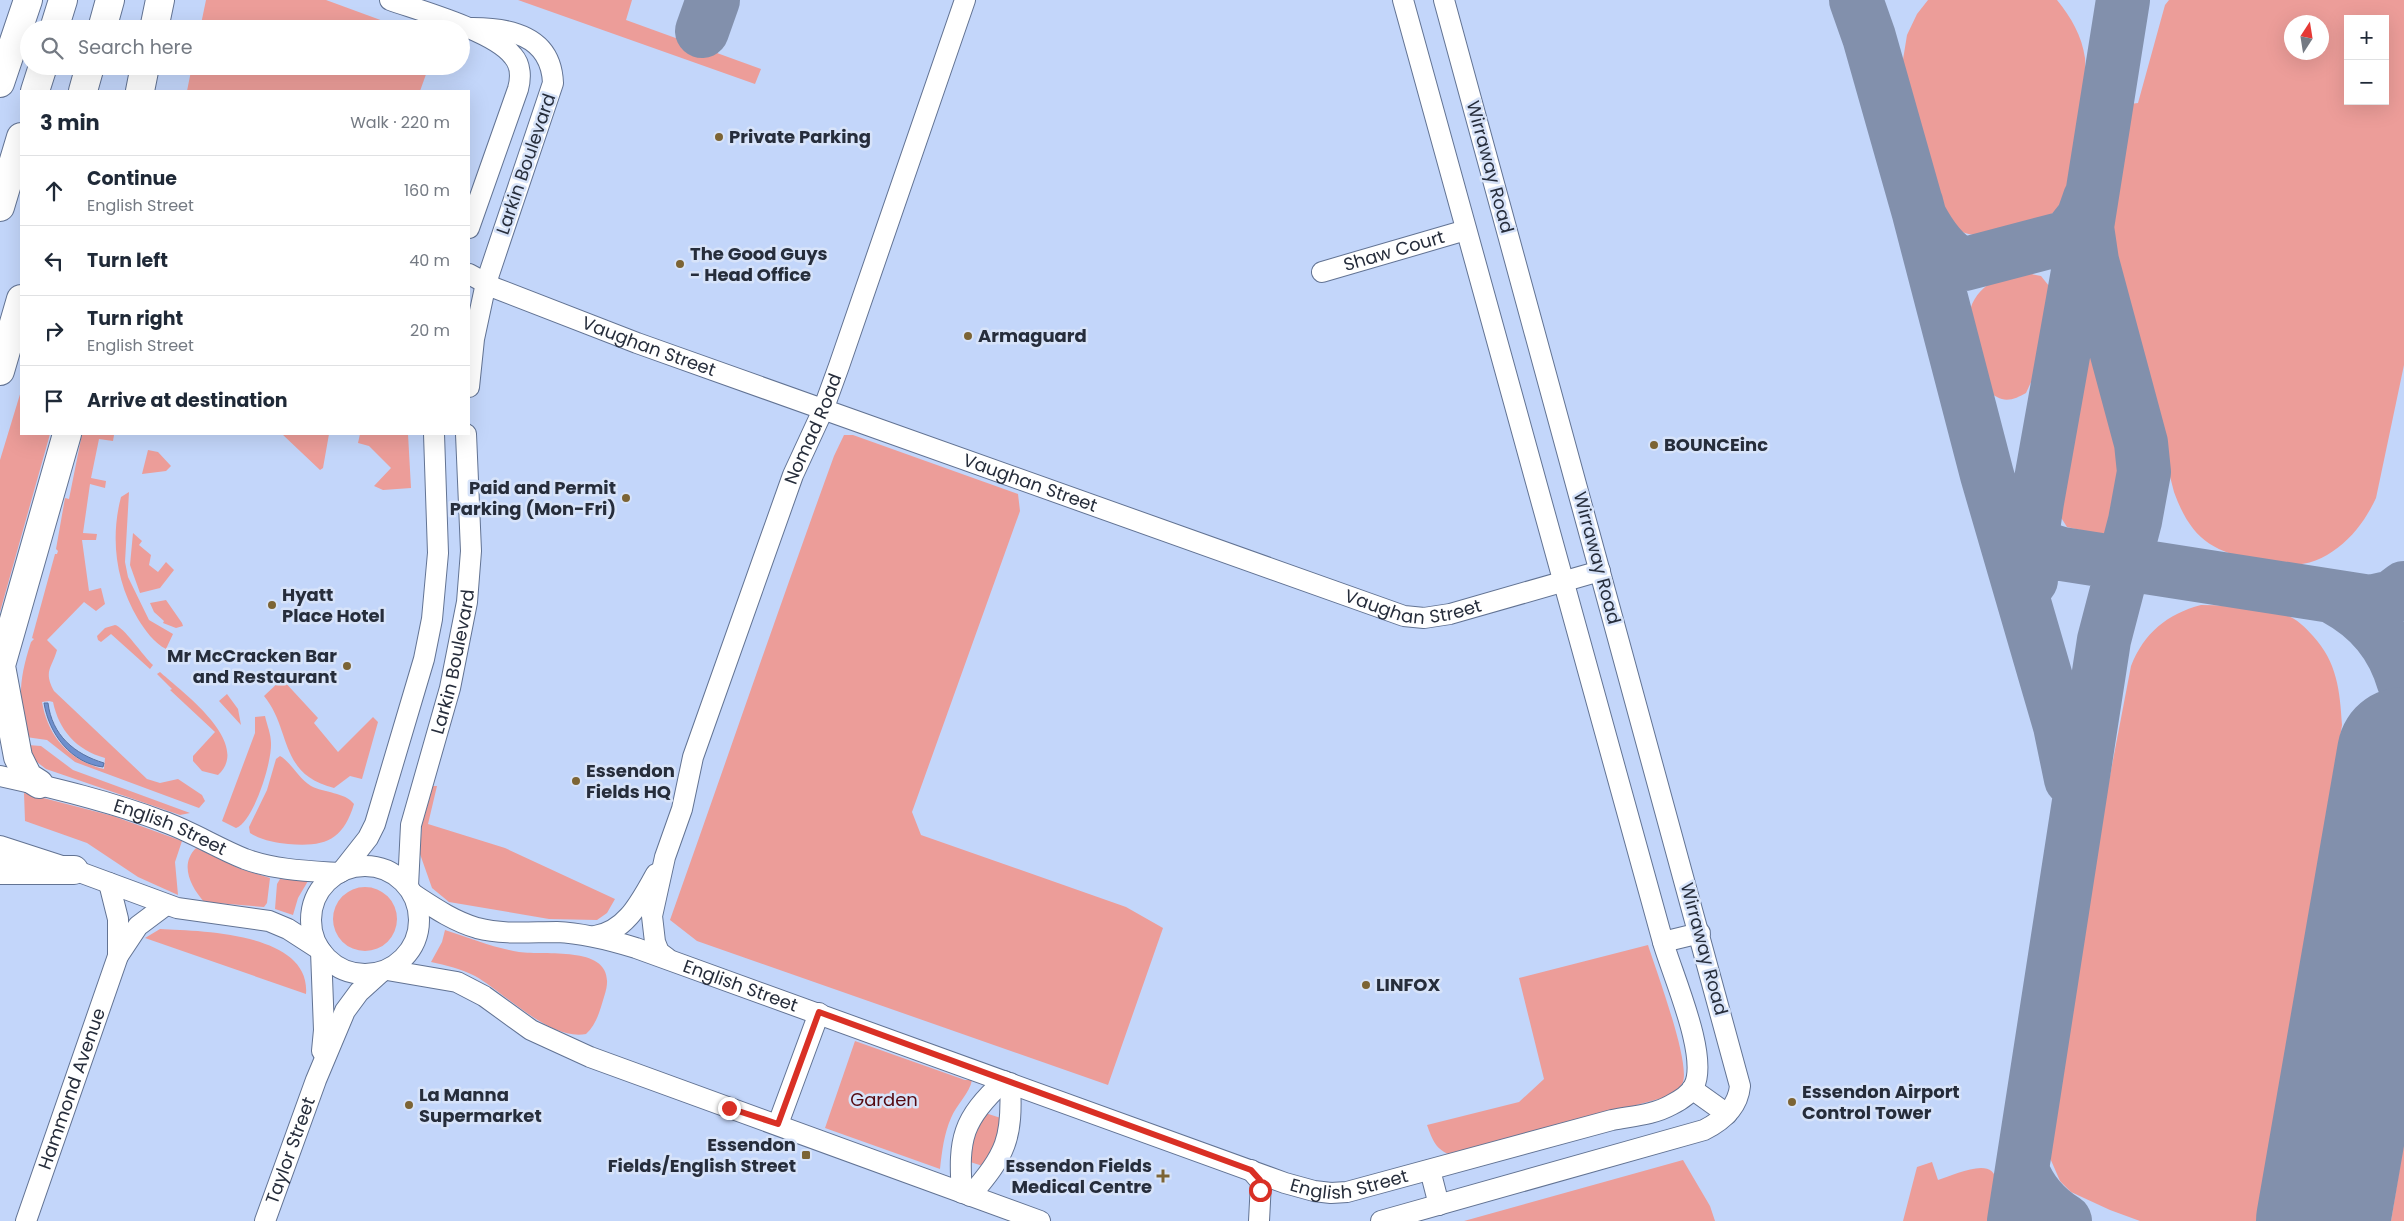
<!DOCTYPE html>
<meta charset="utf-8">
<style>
:root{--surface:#fff;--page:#f6f6f7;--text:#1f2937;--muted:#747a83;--line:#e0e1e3}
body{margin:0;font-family:Poppins,sans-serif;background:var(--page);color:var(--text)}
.controls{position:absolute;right:15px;top:15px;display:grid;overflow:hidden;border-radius:0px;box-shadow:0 5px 20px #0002}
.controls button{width:45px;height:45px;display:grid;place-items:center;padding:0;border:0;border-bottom:1px solid var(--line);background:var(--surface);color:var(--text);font:25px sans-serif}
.compass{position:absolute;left:2284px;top:15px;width:45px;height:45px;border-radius:50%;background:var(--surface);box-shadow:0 5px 20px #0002;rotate:12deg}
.stop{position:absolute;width:15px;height:15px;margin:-11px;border:4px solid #d93025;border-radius:50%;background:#fff}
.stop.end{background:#d93025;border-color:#fff;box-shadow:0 1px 5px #0008}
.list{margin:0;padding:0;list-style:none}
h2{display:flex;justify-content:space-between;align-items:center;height:65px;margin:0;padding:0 20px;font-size:21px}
h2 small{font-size:16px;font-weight:400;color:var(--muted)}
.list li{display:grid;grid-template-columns:32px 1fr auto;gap:15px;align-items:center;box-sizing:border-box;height:70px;padding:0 20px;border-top:1px solid var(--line)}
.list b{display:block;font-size:19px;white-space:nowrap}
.list p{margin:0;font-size:16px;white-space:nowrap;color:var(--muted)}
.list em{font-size:16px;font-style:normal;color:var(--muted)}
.icon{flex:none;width:28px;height:28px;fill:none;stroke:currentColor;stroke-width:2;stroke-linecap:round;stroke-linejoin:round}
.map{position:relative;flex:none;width:2404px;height:1221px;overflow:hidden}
.search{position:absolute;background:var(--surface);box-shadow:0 5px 20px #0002;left:20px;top:20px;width:450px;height:55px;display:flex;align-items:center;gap:12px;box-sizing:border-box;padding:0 18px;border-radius:28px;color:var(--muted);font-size:19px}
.panel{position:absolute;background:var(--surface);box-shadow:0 5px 20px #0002;left:20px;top:90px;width:450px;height:345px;border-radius:0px}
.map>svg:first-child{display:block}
.green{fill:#ec9d99;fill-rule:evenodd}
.water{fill:#6e8fce;stroke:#5872a2}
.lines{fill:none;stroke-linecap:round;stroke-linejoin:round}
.taxiway{stroke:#8290ac;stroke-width:54}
.runway{stroke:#8290ac;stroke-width:134}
.minor-casing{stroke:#627393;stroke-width:22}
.highway-casing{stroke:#627393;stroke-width:30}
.minor{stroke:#fff;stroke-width:20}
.highway{stroke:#fff;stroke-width:28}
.route{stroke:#d93025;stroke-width:6}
.poi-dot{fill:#7c6434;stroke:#d7e3f9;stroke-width:2}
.labels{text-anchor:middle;stroke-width:5;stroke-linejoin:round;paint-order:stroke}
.poi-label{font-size:18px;font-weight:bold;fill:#262d3b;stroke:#d7e3f9;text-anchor:start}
.street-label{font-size:18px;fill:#262d3b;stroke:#d7e3f9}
.park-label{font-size:18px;fill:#540810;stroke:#d7e3f9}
</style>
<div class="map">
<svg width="2404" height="1221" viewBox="0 0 2404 1221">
<rect width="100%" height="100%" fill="#c3d6fa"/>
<path class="green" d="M206,0H326L405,29H200Z
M518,0H632L626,20L761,69L755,84Z
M1928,0H2057C2071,17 2082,36 2085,58C2087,78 2073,190 2063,205C2053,220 1993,237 1974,235C1962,234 1950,226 1942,217L1901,72L1907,35L1917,14Z
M2169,0H2404V365L2376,498C2360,533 2328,567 2287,565C2277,565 2266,562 2257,560C2210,552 2190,536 2174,492L2107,230L2130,104L2138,103L2165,5ZM2348,19H2385V101H2348ZM2322,22V52H2292V22Z
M192,66H429L420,91H187Z
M2026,273L2041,276L2049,286L2037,369L2026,393C2017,398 2007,403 1997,397C1982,389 1982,371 1978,357C1975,345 1969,331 1969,319C1970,289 2000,273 2026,273Z
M2089,343L2120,455L2108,536L2067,527L2060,516L2058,507Z
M21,391V434H50L0,612V460Z
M82,434L114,435L113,441L99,439L91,478L106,481L105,488L90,484L83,533L97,534L96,540H82L89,591L101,588L105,604L96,611L84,602L47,640L57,650C52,668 43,671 54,691L147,779L160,783L178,779L202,795L205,801L199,808L75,762L47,740L26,737C18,699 19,679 31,642L34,639L32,638L55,554H57L58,551L56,549L65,498L69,499ZM49,701L53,702C59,730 76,750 105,758L104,769C70,761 48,737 42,702Z
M282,434H329L323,468L320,470Z
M360,434H408L411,488L383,490L374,486L391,468L369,446L358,443Z
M844,435H853L1018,494L1020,511L912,812L921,835L1126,907L1163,928L1108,1085L697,941L670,920C725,765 778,610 834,456Z
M148,450L158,452L171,466L166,471L142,474Z
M129,492L125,562L128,577L149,620L173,634L166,649C154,643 145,630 138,619C116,582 110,539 121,497Z
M133,533L142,541L139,545L151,555L149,565L158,572L166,562L174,570L160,588L140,593L130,565Z
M166,600L182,623L183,626L176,628L163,623L164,621L154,612L150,603Z
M2201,605C2218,605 2234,607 2251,609C2262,611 2275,611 2286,615C2297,619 2305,627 2313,636C2337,662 2340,691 2342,725L2266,1218L2263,1221H2140L2110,1210L2071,1192L2060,1181L2047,1151L2081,927L2131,666C2144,633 2167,614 2201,605Z
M115,625C123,626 144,657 153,665L150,669L111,634L101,642L98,640L97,636L105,628Z
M160,672C181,691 253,743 218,775L202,771L193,761V756L215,732L170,690L172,689L157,674Z
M282,679L318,718L314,723L338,752L373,717L378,722L362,779L350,776L334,788C278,774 292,730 264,696Z
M227,694L238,709L241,725L219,701Z
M265,716C267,725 271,734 271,743C272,762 254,821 236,828L222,821L255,733V717Z
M28,745L41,746L73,770L190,813L180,815L46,769L33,759Z
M280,756C291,762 298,778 311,786C324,793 345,792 354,804C343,841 324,847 288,844C276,843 261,840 250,833L249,827L267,790L276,759Z
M433,786H437L428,824L505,848L615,899L607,913L597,920L549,919L449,902L432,888L420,854L422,825Z
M24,793L113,816L182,841L175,862L178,895L138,877L87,843L25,821Z
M196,848L238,868L270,878L267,903L264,907L204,902C191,887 179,865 196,848Z
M280,879L308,881L298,898L293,915L275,909L277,884Z
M333 919a32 32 0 1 1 64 0a32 32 0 1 1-64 0Z
M160,929C203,931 311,933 306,994L145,938Z
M445,930C470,938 494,948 519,952C549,956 623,943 604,997C600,1010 597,1024 586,1034C550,1041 505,993 475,976C461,969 446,965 431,962L442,942Z
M1648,945C1656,970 1690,1061 1683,1082C1680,1089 1673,1093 1666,1097L1452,1155C1436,1151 1432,1139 1427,1125L1519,1102L1544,1079L1519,978Z
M855,1041L965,1080H972C970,1093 956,1105 951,1118C944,1134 942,1151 940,1169L825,1128Z
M982,1112L1004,1119L986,1167L967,1161Z
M2404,1141V1221H2391Z
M1683,1160L1710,1206L1715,1221H1464Z
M1932,1162L1938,1180C1957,1174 2003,1151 1995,1191C1993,1201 1991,1212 1987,1221H1903L1917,1167Z"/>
<path class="water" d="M44,703H48C52,735 74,754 104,763L103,767C71,763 49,734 44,703Z"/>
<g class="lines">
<path class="taxiway" d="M1856,0L1869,37L1920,217C1929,234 1945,259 1965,264L2068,237L2083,218L2090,198
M702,31L713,0
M1916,202L1987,475L2060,726L2071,779
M2007,517C2022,538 2038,548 2062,554L2370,602L2392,597L2404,588
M2031,580L2029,556L2037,502L2082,249
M2335,598C2370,617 2393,644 2404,683
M2022,1169C2030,1192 2045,1208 2065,1221
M2014,1221L2104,640L2135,521L2144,472L2141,443L2092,261L2087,227L2123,0"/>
<path class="runway" d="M2323,1221L2404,754"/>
<defs>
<g id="minor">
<path d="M390,0C421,11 494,31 513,56C521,65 521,78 518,89L469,228"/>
<path d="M467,28C507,27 551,34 553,83L486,283L474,339L469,387"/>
<path id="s1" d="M1322,272L1466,230"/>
<path id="s2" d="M469,274L495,288L637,343L1404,616L1424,618L1450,614L1600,571"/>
<path id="s3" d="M0,776C55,788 109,801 162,821C191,831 217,848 245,859C275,870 308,871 339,873"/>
<path d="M0,846L74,870L177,908L269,921L288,929L319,949"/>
<circle cx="365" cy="920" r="54"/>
<path d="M342,871L368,838L375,824L424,659L432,619L438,553L434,434"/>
<path d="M109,883L118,919V956"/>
<path id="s4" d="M408,886L411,825L450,688L467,602L471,551L466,434"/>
<path id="s5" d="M413,894C433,907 453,921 477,928C504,935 530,932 557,932C584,933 610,940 636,948L1285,1183L1314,1191L1331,1193L1347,1192L1612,1120C1632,1116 1653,1115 1671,1105C1679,1101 1690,1094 1694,1086C1709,1056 1672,974 1663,942L1403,0"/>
<path d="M595,936C627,931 641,900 656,874"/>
<path d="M1663,942L1700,933"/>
<path d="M321,951L324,1030L322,1051"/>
<path id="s6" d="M667,958L659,952L655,942L652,916L665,857L682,809L693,757L793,475L823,410L839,366L965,0"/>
<path d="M387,970L457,982L484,996L531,1030L590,1057L1040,1221"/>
<path d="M1692,1089L1727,1114"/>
<path d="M778,1124L819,1013"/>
<path d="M1251,1170L1261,1182L1259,1221"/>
<path d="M1430,1170L1439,1205"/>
<path d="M962,1193C958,1139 962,1119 1004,1081"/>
<path d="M970,1196C1006,1154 1013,1139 1010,1083"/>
<path id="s7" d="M26,1221L118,956L138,926L166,905"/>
<path id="s8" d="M265,1221L316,1080L345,1011L359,992L380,973"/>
<path d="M1381,1221L1704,1130C1722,1121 1738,1107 1740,1086L1444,0"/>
</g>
<path id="highway" d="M54,29L63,0
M102,29L110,0
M154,29L160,0
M0,83L28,0
M35,91L43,66
M83,91L90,66
M140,91L145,66
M0,207L21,137
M0,371L21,299
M1,666L18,757L28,777L39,784
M0,669L67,434
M0,870H74"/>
</defs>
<use href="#minor" class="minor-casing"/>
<use href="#highway" class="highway-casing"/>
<use href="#minor" class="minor"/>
<use href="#highway" class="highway"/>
</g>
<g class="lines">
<path class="route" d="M729,1108L778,1124L819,1012L1251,1170L1260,1180V1190"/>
</g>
<g class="poi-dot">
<circle cx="719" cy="137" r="5"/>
<circle cx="680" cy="264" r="5"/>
<circle cx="968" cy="336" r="5"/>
<circle cx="1654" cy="445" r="5"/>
<circle cx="626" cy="498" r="5"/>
<circle cx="272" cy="605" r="5"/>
<circle cx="347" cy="666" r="5"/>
<circle cx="576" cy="781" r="5"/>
<circle cx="1366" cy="985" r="5"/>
<circle cx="1792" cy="1102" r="5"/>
<circle cx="409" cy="1105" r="5"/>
<rect x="801" y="1150" width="10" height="10" rx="2.5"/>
<path d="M1160.5 1168.5h5v5h5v5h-5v5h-5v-5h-5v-5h5z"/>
</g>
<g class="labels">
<g class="poi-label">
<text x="729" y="143">Private Parking</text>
<text x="690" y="260">The Good Guys<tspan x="690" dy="21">- Head Office</tspan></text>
<text x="978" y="342">Armaguard</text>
<text x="1664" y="451">BOUNCEinc</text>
<text x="616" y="494" text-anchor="end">Paid and Permit<tspan x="616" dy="21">Parking (Mon-Fri)</tspan></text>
<text x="282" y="601">Hyatt<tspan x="282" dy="21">Place Hotel</tspan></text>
<text x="337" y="662" text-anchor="end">Mr McCracken Bar<tspan x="337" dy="21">and Restaurant</tspan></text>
<text x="586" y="777">Essendon<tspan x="586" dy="21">Fields HQ</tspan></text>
<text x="1376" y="991">LINFOX</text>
<text x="1802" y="1098">Essendon Airport<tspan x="1802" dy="21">Control Tower</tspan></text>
<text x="419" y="1101">La Manna<tspan x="419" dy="21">Supermarket</tspan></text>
<text x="796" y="1151" text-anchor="end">Essendon<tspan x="796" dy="21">Fields/English Street</tspan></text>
<text x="1152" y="1172" text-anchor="end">Essendon Fields<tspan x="1152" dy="21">Medical Centre</tspan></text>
</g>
<g class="street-label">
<text transform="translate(526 164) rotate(-71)" y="6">Larkin Boulevard</text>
<text transform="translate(1490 167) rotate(75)" y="6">Wirraway Road</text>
<text dy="6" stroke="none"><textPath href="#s1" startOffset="75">Shaw Court</textPath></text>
<text dy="6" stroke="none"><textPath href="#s2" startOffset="194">Vaughan Street</textPath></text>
<text dy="6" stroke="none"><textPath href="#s6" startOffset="561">Nomad Road</textPath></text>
<text dy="6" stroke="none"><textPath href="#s2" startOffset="599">Vaughan Street</textPath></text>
<text transform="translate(1597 558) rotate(75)" y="6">Wirraway Road</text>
<text dy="6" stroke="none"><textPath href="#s2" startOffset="1004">Vaughan Street</textPath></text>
<text dy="6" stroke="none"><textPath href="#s4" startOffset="230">Larkin Boulevard</textPath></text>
<text dy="6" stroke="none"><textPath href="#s3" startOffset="178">English Street</textPath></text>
<text transform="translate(1704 949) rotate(75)" y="6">Wirraway Road</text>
<text dy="6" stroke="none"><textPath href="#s5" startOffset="345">English Street</textPath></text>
<text dy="6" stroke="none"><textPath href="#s7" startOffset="140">Hammond Avenue</textPath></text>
<text dy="6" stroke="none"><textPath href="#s8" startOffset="75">Taylor Street</textPath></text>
<text dy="6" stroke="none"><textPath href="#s5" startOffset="990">English Street</textPath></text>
</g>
<g class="park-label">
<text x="884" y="1106">Garden</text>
</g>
</g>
</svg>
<div class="controls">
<button>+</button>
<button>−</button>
</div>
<svg class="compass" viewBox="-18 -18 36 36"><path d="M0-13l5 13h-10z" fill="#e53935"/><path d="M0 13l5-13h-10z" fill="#747a83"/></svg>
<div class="stop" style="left:1260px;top:1190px"></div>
<div class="stop end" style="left:729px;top:1108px"></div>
<div class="search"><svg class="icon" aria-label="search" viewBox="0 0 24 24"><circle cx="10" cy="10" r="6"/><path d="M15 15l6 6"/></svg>Search here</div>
<section class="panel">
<h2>3 min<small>Walk · 220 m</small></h2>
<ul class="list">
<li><svg class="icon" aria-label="ahead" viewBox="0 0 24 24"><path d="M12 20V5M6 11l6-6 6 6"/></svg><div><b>Continue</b><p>English Street</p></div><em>160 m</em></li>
<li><svg class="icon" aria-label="left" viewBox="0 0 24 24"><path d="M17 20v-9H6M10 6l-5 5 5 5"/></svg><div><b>Turn left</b></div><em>40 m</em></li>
<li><svg class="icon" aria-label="right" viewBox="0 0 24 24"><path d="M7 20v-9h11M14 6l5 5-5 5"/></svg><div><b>Turn right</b><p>English Street</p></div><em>20 m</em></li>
<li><svg class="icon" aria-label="arrive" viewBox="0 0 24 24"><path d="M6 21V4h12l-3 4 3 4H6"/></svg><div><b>Arrive at destination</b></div></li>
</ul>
</section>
</div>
